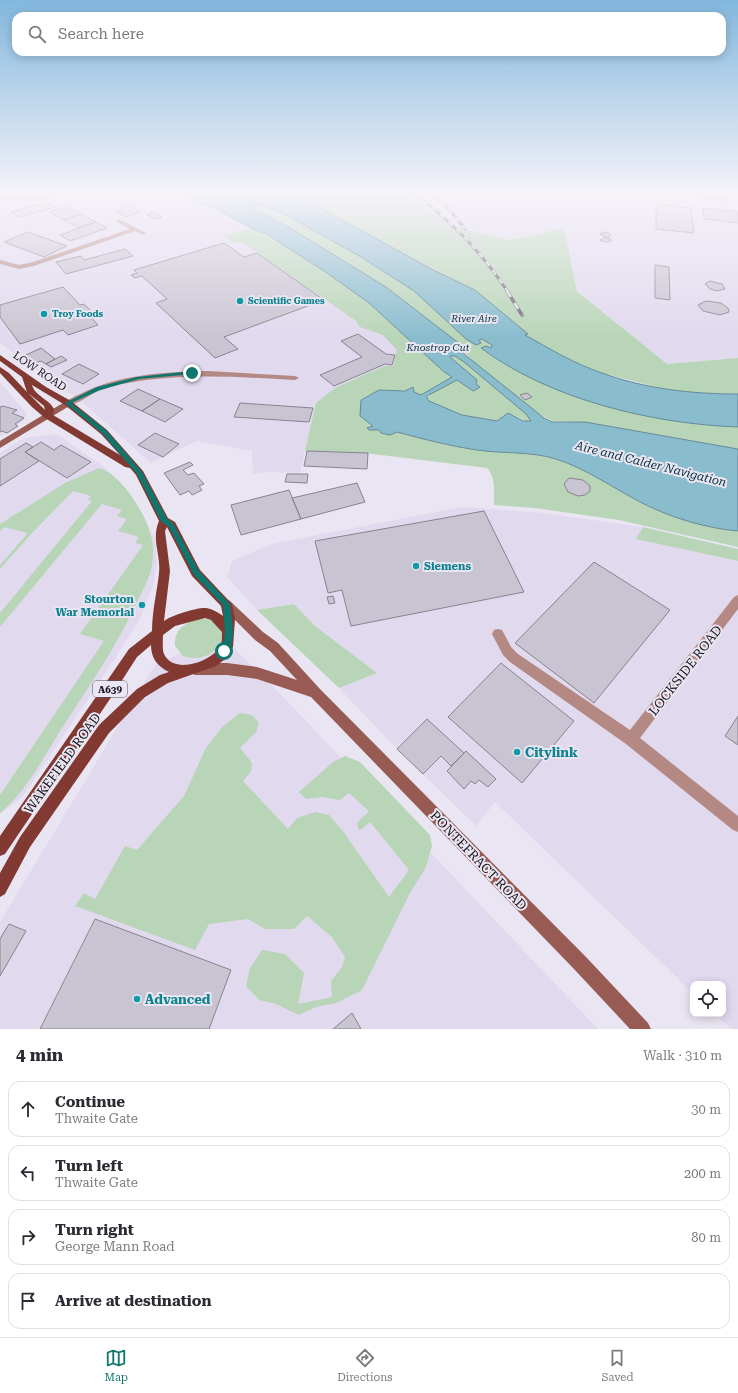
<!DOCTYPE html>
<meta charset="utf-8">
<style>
:root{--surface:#fff;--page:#f2f2f3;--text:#2b2b33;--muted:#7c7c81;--line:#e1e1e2;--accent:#0f766e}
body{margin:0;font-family:"Roboto Serif",serif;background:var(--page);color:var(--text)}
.controls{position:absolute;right:12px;bottom:12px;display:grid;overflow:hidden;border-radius:8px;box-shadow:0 2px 10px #0003}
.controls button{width:36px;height:36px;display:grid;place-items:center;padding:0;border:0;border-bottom:1px solid var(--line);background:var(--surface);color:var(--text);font:20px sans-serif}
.stop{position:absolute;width:12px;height:12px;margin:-9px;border:3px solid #0f766e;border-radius:50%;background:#fff}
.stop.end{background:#0f766e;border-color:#fff;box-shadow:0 1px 4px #0008}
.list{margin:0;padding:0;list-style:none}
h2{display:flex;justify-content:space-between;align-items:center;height:52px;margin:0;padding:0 16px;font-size:17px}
h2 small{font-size:13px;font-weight:400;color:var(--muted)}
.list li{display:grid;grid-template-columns:26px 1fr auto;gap:12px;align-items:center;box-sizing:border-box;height:56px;margin:0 8px 8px;padding:0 8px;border:1px solid var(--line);border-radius:12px}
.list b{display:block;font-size:15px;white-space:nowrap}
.list p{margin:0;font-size:13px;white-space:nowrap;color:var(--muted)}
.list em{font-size:13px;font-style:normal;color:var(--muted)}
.icon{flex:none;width:22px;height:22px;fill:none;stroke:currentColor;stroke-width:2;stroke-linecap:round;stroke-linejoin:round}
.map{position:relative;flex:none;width:738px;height:1029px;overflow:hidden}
.search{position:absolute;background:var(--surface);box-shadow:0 2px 10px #0003;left:12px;right:12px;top:12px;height:44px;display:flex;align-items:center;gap:10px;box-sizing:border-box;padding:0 14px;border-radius:12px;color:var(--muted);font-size:15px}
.sheet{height:308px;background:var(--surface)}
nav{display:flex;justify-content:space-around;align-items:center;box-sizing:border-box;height:56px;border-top:1px solid var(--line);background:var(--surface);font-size:11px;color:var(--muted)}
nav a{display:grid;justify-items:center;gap:2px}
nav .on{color:var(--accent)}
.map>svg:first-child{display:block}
.built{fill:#e1d9ee}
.green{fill:#b8d5b7}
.water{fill:#89bccd;stroke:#678a98;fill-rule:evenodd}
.building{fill:#c9c4d1;stroke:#88838f}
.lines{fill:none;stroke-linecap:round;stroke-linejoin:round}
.street{fill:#b48983;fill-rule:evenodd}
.secondary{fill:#975b53;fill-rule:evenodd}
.primary{fill:#813931;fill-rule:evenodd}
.rail-far1-casing{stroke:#77737c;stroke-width:3}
.rail-casing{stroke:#77737c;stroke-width:3.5}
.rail-far1{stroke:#eae5f2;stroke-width:2;stroke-dasharray:5.5;stroke-linecap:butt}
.rail{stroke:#eae5f2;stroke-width:2.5;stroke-dasharray:7;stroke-linecap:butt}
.route{fill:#0f766e}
.culture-dot{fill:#0f9aa8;stroke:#eae5f2;stroke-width:1.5}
.labels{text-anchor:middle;stroke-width:4;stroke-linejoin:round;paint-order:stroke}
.far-culture-label{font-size:9px;font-weight:bold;fill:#0d838f;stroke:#eae5f2;text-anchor:start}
.far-water-label{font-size:10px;font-style:italic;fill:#00303c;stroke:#eae5f2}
.shield{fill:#eae5f2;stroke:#57545c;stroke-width:1}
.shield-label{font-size:10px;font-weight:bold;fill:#18161b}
.street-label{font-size:11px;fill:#18161b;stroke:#eae5f2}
.culture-label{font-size:11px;font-weight:bold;fill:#0d838f;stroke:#eae5f2;text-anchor:start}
.water-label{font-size:12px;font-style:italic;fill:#00303c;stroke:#eae5f2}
.near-street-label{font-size:13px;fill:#18161b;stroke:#eae5f2}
.near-culture-label{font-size:13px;font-weight:bold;fill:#0d838f;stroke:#eae5f2;text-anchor:start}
</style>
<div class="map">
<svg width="738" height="1029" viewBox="0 0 738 1029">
<rect width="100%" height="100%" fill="#eae5f2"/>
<path class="built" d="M0,194H186L206,206H211L228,214L327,273L369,303L419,349L393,366H384L312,422L300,473L266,472L253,474L252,451L197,441L151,463L87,406L0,343Z
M407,194H738V358L667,364L577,290L564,228L510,240L453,227Z
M0,382L27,414L23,421L0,437Z
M51,434L58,435L103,466L121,483L143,515L155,540L157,564L153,586L141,617L116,657L23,796L0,814V453L22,439Z
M462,507L543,513L643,527L637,539L738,561V1029H731L715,1014H723V984H693V993L495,802L476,826L397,749L339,688L377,673L315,626L294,604L257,610L227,577L232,561L271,544Z
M220,634L289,703L598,1029H0V922L155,665Z"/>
<path class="green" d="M290,194H407L453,227L510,240L564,228L577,291L667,364L738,358V394L683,392L660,388L602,373L572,361L524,335L475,290L435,271L309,202Z
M257,204L264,205C306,223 345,246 383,271C394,278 404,284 414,291C436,307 452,330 476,345L481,343L479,340H484L492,346L482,349C550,399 654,424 738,427V449L585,422L552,421L534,411L526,414L531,419L528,422L508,413L497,421L462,415L429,401L427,398L431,394L427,392L421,395L408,390H379L361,399L362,407L360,412L373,426L368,428L369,430H379L390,435L397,432C423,439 450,446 477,450C503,454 530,451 556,459C587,468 613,488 642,503C672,518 705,528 738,531V547L619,520L535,508L494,505C494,493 496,477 487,468L373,454L305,451L316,403L335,388L384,366H393L397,350L383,335L360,327L356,321L257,252L241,242L235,244L225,236L251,228L265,233L327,273L369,303L443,371L461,382L476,384V380L450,357L454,355L471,359L463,351L464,348L386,287L290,228L249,207Z
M99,468C121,474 146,514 151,536C154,544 153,557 152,566C149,580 140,595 134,608C114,650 88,688 62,728C44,756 27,791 0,813V795L104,641L80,634L143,545L135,543L139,537L118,531L127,519L117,516L122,510L102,504L0,627V613L92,501L88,500L91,496L73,491L31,534L0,569V565L28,533L4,527L0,531V524L65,483Z
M643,527L738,549V561L636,539Z
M294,604L315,626L377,673L339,688L257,610Z
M203,618L217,622L223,633C220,654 201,662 183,656L175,646C174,627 187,622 203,618Z
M240,713L252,715L259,723L256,732L240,748L252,763L251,771L243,781L288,829L297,818L315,812L329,815L342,830L389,897L409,870L370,822L359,831L357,823L369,811L349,793L340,800L322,797L306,799L299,792L333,762L345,756L360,762L430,835L432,846L426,867L410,893L362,990L336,1003L316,1007L299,1015L276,1004L259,1000L246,986L250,968L262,950L285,954L304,973L298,1004L332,997L331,981L342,967L345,957L332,937L307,916L294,929H265L248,919L209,924L195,950L75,906L84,893L95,899L125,846L137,850L184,796L206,748L222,727Z"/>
<path class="water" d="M186,194H290L309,202L435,271L475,290L528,334L525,335C550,349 575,364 602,373C646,389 692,394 738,394V427C652,424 549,399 481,348L486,346L491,348L492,345L482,339L479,340L481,343L476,345L466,339L414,291L361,257L288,216L264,205L250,207L290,228L386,287L465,348L463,351L464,354L544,418L552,422H585L738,449V531C705,528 672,518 642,503C613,488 587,469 556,459C530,451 503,454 477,450C450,446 423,439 397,432L390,435L381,433L379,430H369L367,428L373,426L360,416L361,400L379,390L405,391L413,387L414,392L421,395L452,377L443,371L369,303L327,273L265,233L253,229L211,206L196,202L195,199ZM451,356H455L464,362L526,414L531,421H523L508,413L497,421L462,415L429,401L427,398V396L457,380L473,391L480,387L476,384L477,380L450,357Z"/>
<path class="building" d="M702,194H718L719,197H712L726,198V202L703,199Z
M46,202L55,207L20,217L11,212Z
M656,204L691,208L694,233L656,229Z
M66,206L81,214L64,220L49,212Z
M129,206L141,212L126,217L115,211Z
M703,208L738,212V223L704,219Z
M153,212L162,217L156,219L147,215Z
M81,214L96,222L79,228L64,220Z
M96,222L107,228L70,241L60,235Z
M28,232L67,246L44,257L4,242Z
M605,232L609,233L611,236L606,237L600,234Z
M604,238L611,239V241L605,242L600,240Z
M224,243L244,257L257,253L324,300L224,337L238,349L215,358L156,303L167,299L142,276L135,278L131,275L137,273L134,270Z
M125,249L133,256L66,274L56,262L81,256L84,260Z
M655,265L669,267L670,300L655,298Z
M710,281L722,284L725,289L717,291L710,289L705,284Z
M63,287L80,305L84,304L91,311L86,312L98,325L68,335L63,330L20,344L0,317V305Z
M706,301L721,303L728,308L729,312L720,315L703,311L698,305Z
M358,334L386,354L395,355L392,365L385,364L334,386L320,375L362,357L341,341Z
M41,348L55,359L46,364L41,361L35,363L24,356Z
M61,356L67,360L51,367L46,364Z
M79,364L99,374L83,384L62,374Z
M138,389L160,399L142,411L120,401Z
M527,393L532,397L525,400L520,395Z
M160,399L183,409L165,422L142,411Z
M240,403L313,408L309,422L234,417Z
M3,406L17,410L12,413L24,418L15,424L18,426L7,433L2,431L0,432V407Z
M155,433L179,444L163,457L138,445Z
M41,442L54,450L61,445L91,462L67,478L25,452Z
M26,443L33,447L25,452L39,461L0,486V459Z
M307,451L368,453L367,469L304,466Z
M190,462L193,465L183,470L188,475L194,473L204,484L199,486L202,490L192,495L189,491L180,495L164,473Z
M287,474H308L307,483L285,482Z
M569,478L583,480L590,486V491L585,495L578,496L568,492L564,484Z
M357,483L365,502L301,519L292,498Z
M289,490L301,519L241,535L231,505Z
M484,511L524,592L351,626L342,590L328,593L315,541Z
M594,562L670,610L594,703L515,643Z
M333,596L335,603L329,604L327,597Z
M501,663L574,721L522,783L448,717Z
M738,716V745L725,736Z
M427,719L464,753L451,766L441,756L423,774L397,749Z
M466,751L496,779L488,787L479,780L475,784L471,781L464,789L447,771Z
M95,919L231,970L209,1029H40Z
M9,924L26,931L0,976V939Z
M352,1013L361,1029H333Z"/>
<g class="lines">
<path class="street" d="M0,197L49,196L52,198L49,200L0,201Z
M119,219L146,233L143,235L135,231L34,266L19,269L0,264V260L19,265L33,262L130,229L117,222L116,221Z
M208,371L295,376L299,378L295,380C239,377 183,373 128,383C118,384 108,388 98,391C89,395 75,407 65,405L64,403C68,399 74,397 80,394C120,374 164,372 208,371Z
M738,595V609L640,738L738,816V832L733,830L626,744L510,662L503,655L492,634L494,630L498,629L502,630L511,647L518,654L630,730L734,597Z"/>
<path class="secondary" d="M68,400L71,401V405L0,448V441Z
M226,599L230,601L263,632L278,643L320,689L586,957L648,1023L651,1029H630L574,969L311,697L257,679L227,675H195L191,673L189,669L191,665L195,663H227L257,667L297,680L270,651L255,640L222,607L220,604L222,601Z"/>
<path class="primary" d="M0,355L46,387L71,401L107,430L143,471L168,518L175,522L200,570L232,604L235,619L233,647L224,660L216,666L168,683L145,697L109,733L30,847L5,894L0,897V873L20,837L99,725L137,689L160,675L169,672C157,666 151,658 151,645L137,657L112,696L5,854L0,856V836L129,649L152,631C152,611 157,592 159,573C161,554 151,540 159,521L136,475L130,468L125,467L45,418L32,407L0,373V367L9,373L27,392L22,377L0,361ZM32,385L65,405L101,434L120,455L53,415L54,409C49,399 35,396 32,385ZM28,393L44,406L45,410ZM167,527L192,576L221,606L223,616C218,612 212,609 206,608C197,607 170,616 164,621L170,571L165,531ZM205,618L211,620L222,632C222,637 222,643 220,647C210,662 174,675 164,654C162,649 163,641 163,635L175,626Z"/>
<defs>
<path id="rail-far1" d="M414,194C453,221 482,253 508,292
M432,194L449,209L465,229"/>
<path id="rail" d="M507,291L522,315"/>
</defs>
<use href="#rail-far1" class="rail-far1-casing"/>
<use href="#rail" class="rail-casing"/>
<use href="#rail-far1" class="rail-far1"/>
<use href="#rail" class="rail"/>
</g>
<linearGradient id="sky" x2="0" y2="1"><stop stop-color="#82b7dd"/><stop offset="0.57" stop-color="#f6f3f9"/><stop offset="1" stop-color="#f6f3f9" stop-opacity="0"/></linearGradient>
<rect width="738" height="339" fill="url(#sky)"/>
<path class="route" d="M192,371L193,374L139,379L100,390L71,403L106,430L142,472L167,519L173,523L199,571L230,604L233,633L231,647L224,655L220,651L223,646L225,633L223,605L194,575L169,527L161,521L137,474L102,433L65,403L97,387L137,377Z"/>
<g class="culture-dot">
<circle cx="240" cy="301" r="4"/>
<circle cx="44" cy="314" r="4"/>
<circle cx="416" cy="566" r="4"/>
<circle cx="142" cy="605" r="4"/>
<circle cx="517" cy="752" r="4"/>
<circle cx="137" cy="999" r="4"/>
</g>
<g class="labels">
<g class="far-culture-label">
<text x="248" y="304">Scientific Games</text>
<text x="52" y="317">Troy Foods</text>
</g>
<g class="far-water-label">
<text x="474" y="322">River Aire</text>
<text x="438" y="351">Knostrop Cut</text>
</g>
<rect class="shield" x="93" y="681" width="34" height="16" rx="3"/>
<g class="shield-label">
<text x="110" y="693">A639</text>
</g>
<g class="street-label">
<text transform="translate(40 371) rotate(34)" y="4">LOW ROAD</text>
</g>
<g class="culture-label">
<text x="424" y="570">Siemens</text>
<text x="134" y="603" text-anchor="end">Stourton<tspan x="134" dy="13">War Memorial</tspan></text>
</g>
<g class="water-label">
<text transform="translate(651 464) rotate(14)" y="4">Aire and Calder Navigation</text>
</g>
<g class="near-street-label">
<text transform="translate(685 670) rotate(-52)" y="5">LOCKSIDE ROAD</text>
<text transform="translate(62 763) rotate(-54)" y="5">WAKEFIELD ROAD</text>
<text transform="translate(479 860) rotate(46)" y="5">PONTEFRACT ROAD</text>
</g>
<g class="near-culture-label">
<text x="525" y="757">Citylink</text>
<text x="145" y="1004">Advanced</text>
</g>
</g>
</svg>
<div class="controls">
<button><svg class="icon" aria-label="locate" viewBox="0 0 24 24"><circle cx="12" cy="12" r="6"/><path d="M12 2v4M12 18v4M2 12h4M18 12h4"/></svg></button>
</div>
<div class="stop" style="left:224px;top:651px"></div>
<div class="stop end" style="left:192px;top:373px"></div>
<div class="search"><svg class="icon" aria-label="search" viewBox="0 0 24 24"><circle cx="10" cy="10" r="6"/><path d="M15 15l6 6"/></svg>Search here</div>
</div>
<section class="sheet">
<h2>4 min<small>Walk · 310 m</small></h2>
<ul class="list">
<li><svg class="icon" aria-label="ahead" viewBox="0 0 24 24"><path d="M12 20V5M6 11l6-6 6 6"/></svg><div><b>Continue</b><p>Thwaite Gate</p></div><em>30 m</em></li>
<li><svg class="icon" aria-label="left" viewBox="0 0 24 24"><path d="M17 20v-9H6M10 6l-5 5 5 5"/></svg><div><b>Turn left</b><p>Thwaite Gate</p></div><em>200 m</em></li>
<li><svg class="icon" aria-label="right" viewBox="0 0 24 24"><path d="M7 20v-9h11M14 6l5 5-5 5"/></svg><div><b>Turn right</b><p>George Mann Road</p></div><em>80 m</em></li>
<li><svg class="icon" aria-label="arrive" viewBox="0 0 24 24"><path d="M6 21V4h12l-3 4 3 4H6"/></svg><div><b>Arrive at destination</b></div></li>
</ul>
</section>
<nav>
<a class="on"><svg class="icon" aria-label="map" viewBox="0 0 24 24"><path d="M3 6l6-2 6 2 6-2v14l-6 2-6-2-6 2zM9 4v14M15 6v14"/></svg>Map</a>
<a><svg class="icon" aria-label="directions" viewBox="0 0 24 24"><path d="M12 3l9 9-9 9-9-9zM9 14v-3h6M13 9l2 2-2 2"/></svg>Directions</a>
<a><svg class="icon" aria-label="saved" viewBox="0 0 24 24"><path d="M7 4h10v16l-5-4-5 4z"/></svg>Saved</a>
</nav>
